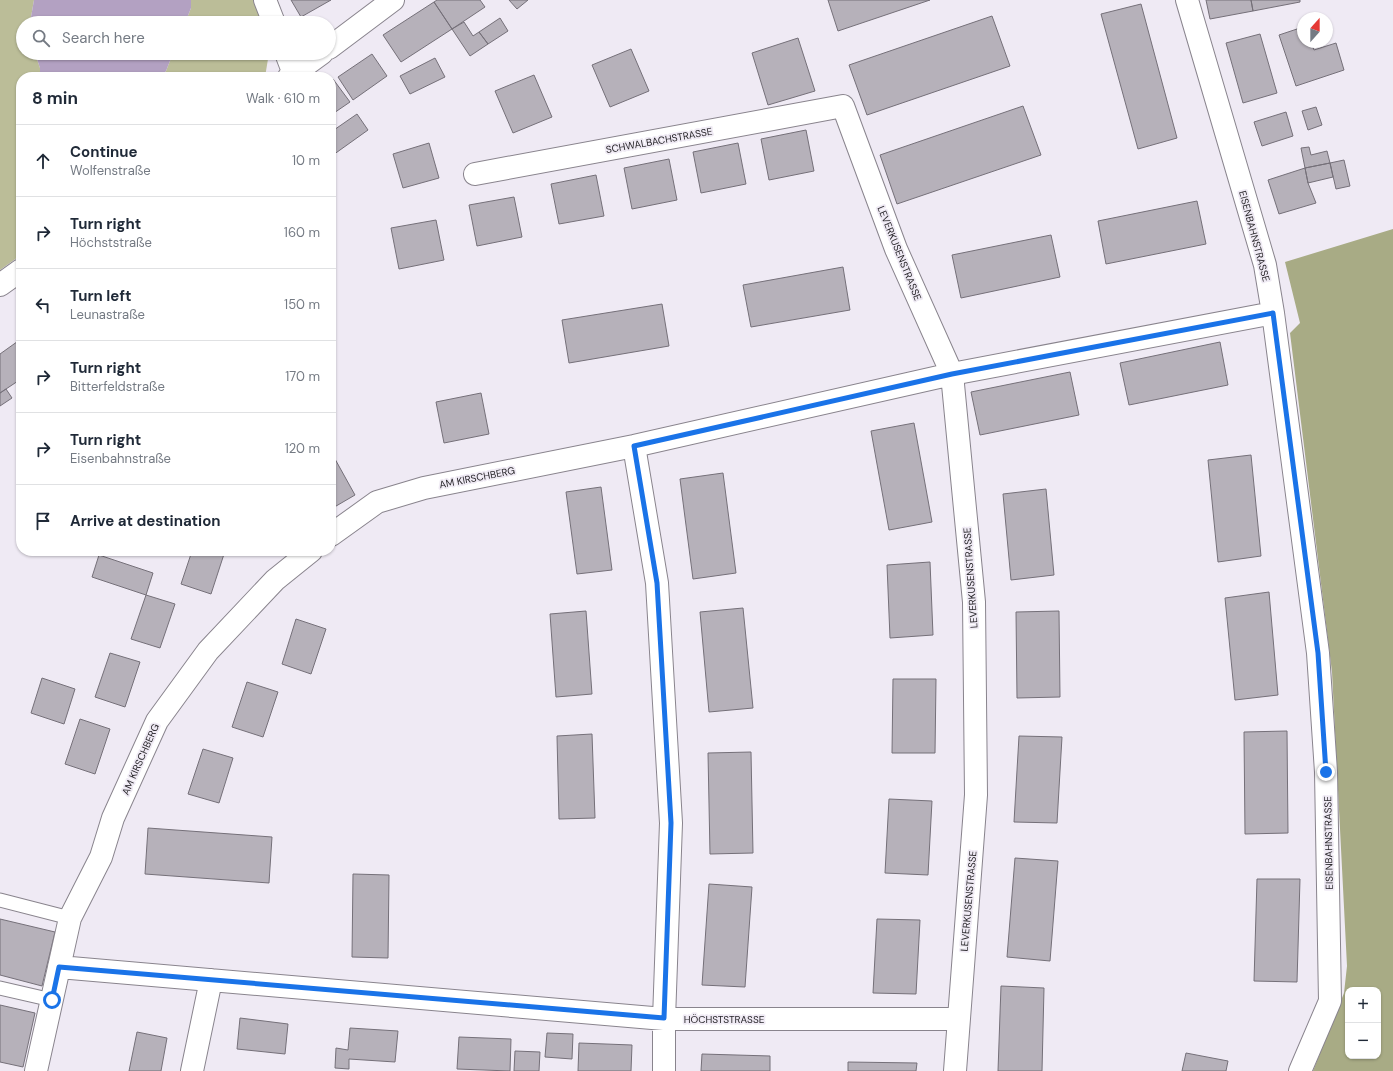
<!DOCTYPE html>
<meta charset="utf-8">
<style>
:root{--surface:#fff;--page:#f2f2f3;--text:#1f2937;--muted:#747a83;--line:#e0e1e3}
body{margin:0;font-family:"DM Sans",sans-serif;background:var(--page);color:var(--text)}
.controls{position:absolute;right:12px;bottom:12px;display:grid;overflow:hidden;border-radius:8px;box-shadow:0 1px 3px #0004}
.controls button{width:36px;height:36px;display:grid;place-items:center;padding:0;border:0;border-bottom:1px solid var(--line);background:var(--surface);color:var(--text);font:20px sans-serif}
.compass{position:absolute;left:1297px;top:12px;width:36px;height:36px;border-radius:50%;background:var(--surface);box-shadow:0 1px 3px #0004;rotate:21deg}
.stop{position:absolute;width:12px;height:12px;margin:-9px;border:3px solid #1a73e8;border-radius:50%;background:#fff}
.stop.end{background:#1a73e8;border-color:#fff;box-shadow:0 1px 4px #0008}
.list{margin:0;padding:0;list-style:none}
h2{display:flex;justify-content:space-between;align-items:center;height:52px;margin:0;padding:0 16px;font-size:17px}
h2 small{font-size:13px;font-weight:400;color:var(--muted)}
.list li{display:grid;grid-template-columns:26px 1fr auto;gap:12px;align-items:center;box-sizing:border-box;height:72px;padding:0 16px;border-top:1px solid var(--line)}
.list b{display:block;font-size:15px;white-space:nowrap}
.list p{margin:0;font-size:13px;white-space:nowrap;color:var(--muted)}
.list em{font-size:13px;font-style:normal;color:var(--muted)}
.icon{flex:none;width:22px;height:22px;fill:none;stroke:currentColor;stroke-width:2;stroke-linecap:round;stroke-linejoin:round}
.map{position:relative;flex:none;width:1393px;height:1071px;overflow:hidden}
.search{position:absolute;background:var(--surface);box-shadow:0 1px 3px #0004;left:16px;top:16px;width:320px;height:44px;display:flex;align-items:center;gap:10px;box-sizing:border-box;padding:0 14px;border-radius:22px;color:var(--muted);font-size:15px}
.panel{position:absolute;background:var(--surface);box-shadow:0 1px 3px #0004;left:16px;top:72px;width:320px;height:484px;border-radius:16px}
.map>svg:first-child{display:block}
.green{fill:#bbbd98}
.forest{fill:#a8ab85;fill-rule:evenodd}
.water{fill:#b3a1c2}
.building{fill:#b6b1ba;stroke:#757079}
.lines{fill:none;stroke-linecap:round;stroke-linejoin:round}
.service-casing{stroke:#89848d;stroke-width:15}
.minor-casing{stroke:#89848d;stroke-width:24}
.service{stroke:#fff;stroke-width:13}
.minor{stroke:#fff;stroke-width:22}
.route{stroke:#1a73e8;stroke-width:5}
.labels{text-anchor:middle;stroke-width:3.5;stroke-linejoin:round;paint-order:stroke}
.street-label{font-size:10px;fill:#262428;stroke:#efeaf4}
</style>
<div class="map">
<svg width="1393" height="1071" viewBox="0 0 1393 1071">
<rect width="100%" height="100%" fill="#efeaf4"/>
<path class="green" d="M0,0H34L30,23H23V53H35L40,68V77H21V255L0,270Z
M191,0H253L262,23H185L191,8Z
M173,53H269L265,77H159L166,71Z"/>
<path class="forest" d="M1393,229V1071H1313L1344,993L1347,966L1332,672L1290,333L1300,323L1285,262ZM1348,990H1378V1056H1348Z"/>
<path class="water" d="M34,0H191V8L185,23H30Z
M35,53H173L166,71L159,77H40V68Z"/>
<path class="building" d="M291,0H331L301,17Z
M437,0H480L485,7L452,29L434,2Z
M509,0H528L517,9Z
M828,0H930L838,31Z
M1206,0H1251L1253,11L1210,19Z
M1251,0H1300V2L1253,11Z
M434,2L452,29L401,62L383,35Z
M1141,4L1177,138L1138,149L1101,14Z
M992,16L1010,66L867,115L849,65Z
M500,18L508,31L488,44L479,32Z
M464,22L473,36L479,32L488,44L470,56L452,29Z
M1303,27V42H1311L1314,50L1336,43L1344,70L1296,86L1279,35Z
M1260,34L1277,93L1243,103L1226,43Z
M798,38L815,91L768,105L752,53Z
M631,49L649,91L610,107L592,65Z
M372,54L387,76L353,100L338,77Z
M435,58L445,77L410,94L400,76Z
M534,75L552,117L513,133L495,91Z
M333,79L350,102L331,115V81Z
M1023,106L1041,155L897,204L880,155Z
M1316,107L1322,125L1308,130L1302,111Z
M1286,112L1293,136L1262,146L1254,122Z
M357,114L368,130L333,155L331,153V132Z
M806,130L814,171L769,180L761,139Z
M429,143L439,178L403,188L393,154Z
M738,143L746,184L701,193L693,152Z
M1309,147L1311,155L1327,151L1330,163L1305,168L1301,148Z
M669,159L677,200L632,209L624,168Z
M1344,160L1350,186L1336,189L1330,163Z
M1330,163L1333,177L1308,183L1305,168Z
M1305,168L1308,183L1316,203L1279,214L1268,180Z
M596,175L604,216L559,224L551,184Z
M514,197L522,237L477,246L469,205Z
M1197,201L1206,244L1106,264L1098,221Z
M436,220L444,260L399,269L391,228Z
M1051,235L1060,277L961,298L952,255Z
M843,267L850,310L751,327L743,285Z
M662,304L669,346L569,363L562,320Z
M21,339V379L0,393V354Z
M1220,342L1228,385L1129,405L1120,363Z
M1070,372L1079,415L980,435L971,392Z
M6,389L12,398L0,406V393Z
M481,393L489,434L444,443L436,402Z
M914,423L932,522L889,530L871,431Z
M1251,455L1261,556L1218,562L1208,460Z
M335,459L355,495L331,509V461Z
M723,473L736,573L693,579L680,479Z
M601,487L612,570L577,574L566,492Z
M1046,489L1054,575L1011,580L1003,494Z
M192,551H225L211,594L181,584Z
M99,555L153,573L146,595L92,577Z
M930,562L933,635L890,638L887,565Z
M1269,592L1278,695L1235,700L1225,598Z
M146,595L175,604L160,648L131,639Z
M743,608L753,708L709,712L700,612Z
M586,611L592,694L556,697L550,614Z
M1059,611L1060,697L1017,698L1016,612Z
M296,619L326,629L311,674L282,664Z
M110,653L140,662L125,707L95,697Z
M42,678L75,689L64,724L31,713Z
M893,679H936L935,753H892Z
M247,682L278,692L263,737L232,727Z
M80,719L110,729L95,774L65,764Z
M1287,731L1288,833L1245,834L1244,732Z
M592,734L595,818L559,819L557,736Z
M1019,736L1062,737L1057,823L1014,822Z
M203,749L233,758L219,803L188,794Z
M751,752L753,853L710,854L708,753Z
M889,799L932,801L928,875L885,873Z
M148,828L272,837L269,883L145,874Z
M1015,858L1058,861L1050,961L1007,957Z
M353,874L389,875L388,958L352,957Z
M1257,879H1300L1297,982L1254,981Z
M709,884L752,887L745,987L702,985Z
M0,919L55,932L42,986L0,975Z
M877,919L920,920L916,994L873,993Z
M1001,986L1044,988L1042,1071H998Z
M0,1005L35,1013L23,1067L0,1062Z
M240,1018L288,1024L285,1054L237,1049Z
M350,1028L398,1031L395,1062L349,1059V1069L335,1068L336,1048L348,1050Z
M137,1032L167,1038L161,1071H129Z
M547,1033L573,1034L572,1059L545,1057Z
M459,1037L511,1039L510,1071L457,1069Z
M579,1043L632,1045L631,1071H578Z
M515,1051L540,1052L539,1071H514Z
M1186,1053L1228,1061L1226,1071H1182Z
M702,1054L770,1056V1071H701Z
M848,1062L917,1063L916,1071H848Z"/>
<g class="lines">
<defs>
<path id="service" d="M0,900L70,918
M0,988L52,1000"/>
<path id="minor" d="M265,0L274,23
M1187,0L1265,265L1273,313L1318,653L1326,772L1330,1001L1300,1071
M329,48L393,0
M286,53L294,74
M289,77L322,53
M475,174L843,106L896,249L952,374L974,602L976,795L955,1071
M0,285L21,270
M634,446L657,583L671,823L664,1019V1071
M331,535L377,502L424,488L634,446L952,374L1273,313
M59,967L664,1019H959
M36,1071L70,918L101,857L113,818L157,721L208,651L275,580L311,551
M192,1071L211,980"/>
</defs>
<use href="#service" class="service-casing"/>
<use href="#minor" class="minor-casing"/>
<use href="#service" class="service"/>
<use href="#minor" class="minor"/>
</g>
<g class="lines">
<path class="route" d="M52,1000L59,967L664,1018L671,823L657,583L634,446L952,374L1273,313L1318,653L1326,772"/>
</g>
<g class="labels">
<g class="street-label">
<text transform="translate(659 140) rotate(-10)" y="4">SCHWALBACHSTRASSE</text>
<text transform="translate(1255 236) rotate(75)" y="4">EISENBAHNSTRASSE</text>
<text transform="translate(900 253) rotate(68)" y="4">LEVERKUSENSTRASSE</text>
<text transform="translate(477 477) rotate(-11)" y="4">AM KIRSCHBERG</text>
<text transform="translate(970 578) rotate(-94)" y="4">LEVERKUSENSTRASSE</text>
<text transform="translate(140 759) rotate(-66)" y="4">AM KIRSCHBERG</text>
<text transform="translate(1328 843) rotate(-91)" y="4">EISENBAHNSTRASSE</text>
<text transform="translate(968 901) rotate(-85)" y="4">LEVERKUSENSTRASSE</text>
<text x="724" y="1023">HÖCHSTSTRASSE</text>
</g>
</g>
</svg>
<div class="controls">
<button>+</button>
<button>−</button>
</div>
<svg class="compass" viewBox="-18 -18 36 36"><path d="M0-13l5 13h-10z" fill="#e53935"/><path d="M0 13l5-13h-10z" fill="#747a83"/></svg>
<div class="stop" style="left:52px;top:1000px"></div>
<div class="stop end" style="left:1326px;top:772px"></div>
<div class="search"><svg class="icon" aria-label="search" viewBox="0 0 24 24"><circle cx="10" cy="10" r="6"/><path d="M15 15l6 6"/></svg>Search here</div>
<section class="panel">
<h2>8 min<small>Walk · 610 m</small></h2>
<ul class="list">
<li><svg class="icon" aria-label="ahead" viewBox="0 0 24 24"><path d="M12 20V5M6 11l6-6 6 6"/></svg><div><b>Continue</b><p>Wolfenstraße</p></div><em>10 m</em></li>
<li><svg class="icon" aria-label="right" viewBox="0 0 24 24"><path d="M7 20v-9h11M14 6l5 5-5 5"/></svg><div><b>Turn right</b><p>Höchststraße</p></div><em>160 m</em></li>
<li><svg class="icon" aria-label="left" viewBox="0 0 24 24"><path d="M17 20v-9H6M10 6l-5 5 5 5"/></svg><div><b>Turn left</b><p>Leunastraße</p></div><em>150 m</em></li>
<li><svg class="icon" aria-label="right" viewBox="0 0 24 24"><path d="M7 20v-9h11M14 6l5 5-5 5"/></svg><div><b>Turn right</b><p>Bitterfeldstraße</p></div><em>170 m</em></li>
<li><svg class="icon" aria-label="right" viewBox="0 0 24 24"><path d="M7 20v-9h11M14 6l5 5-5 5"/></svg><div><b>Turn right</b><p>Eisenbahnstraße</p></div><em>120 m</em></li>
<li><svg class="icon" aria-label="arrive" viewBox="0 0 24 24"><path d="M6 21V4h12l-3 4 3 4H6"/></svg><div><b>Arrive at destination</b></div></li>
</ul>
</section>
</div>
